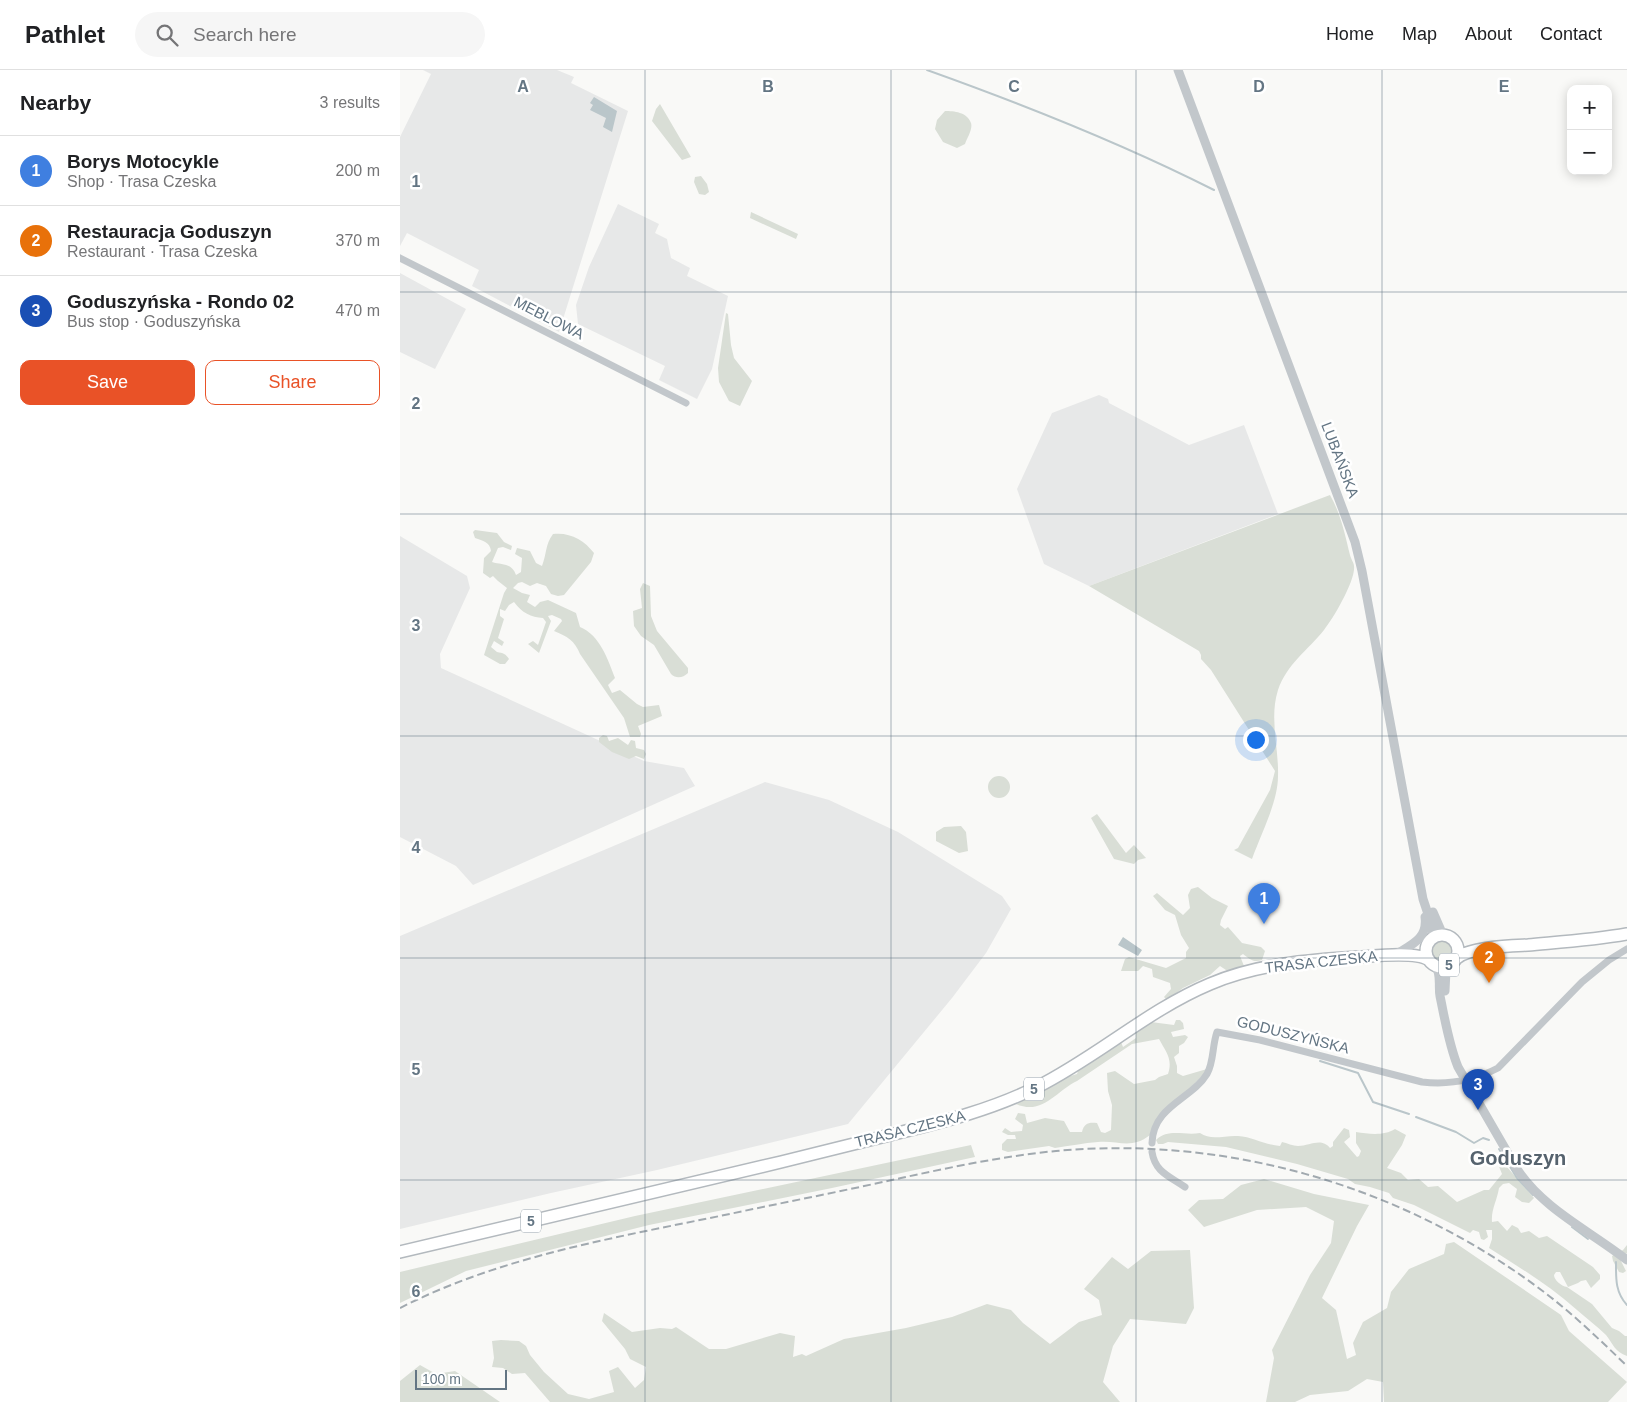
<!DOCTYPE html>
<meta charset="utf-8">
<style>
:root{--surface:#fff;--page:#f6f6f6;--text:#202124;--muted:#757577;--line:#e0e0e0;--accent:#e95227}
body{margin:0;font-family:Helvetica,sans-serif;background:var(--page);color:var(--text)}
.controls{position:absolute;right:15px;top:15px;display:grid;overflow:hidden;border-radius:10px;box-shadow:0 2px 12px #0003}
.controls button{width:45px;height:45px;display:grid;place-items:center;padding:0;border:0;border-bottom:1px solid var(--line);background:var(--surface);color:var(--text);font:25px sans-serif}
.scale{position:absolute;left:15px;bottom:12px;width:92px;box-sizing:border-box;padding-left:5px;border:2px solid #637583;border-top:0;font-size:14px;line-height:18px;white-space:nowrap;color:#637583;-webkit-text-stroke:4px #fff;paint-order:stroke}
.you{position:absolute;left:855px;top:669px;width:18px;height:18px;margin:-12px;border:4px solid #fff;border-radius:50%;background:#1a73e8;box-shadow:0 0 0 8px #1a73e833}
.badge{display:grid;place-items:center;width:32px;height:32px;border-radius:50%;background:var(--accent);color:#fff;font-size:16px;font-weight:700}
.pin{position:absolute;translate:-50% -41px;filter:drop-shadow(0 1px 2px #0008)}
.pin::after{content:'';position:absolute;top:26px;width:18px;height:15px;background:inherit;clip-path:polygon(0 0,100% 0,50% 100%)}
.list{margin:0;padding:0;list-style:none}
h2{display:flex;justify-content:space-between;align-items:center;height:65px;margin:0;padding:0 20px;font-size:21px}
h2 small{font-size:16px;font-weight:400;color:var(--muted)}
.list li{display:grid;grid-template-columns:32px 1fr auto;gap:15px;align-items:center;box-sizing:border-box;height:70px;padding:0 20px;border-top:1px solid var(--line)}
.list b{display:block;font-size:19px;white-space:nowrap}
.list p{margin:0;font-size:16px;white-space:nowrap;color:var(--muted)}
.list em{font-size:16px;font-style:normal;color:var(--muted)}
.actions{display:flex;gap:10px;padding:15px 20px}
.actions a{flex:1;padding:11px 0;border:1px solid var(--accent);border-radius:10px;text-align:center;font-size:18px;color:var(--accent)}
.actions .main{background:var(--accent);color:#fff}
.icon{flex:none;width:28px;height:28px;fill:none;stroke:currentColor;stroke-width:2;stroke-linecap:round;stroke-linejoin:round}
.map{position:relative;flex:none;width:1227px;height:1332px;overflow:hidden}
header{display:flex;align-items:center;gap:30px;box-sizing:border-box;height:70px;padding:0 25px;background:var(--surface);border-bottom:1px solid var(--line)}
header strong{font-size:24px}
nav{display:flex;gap:28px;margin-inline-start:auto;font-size:18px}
.search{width:350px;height:45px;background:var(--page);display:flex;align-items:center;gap:12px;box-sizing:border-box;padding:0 18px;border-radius:28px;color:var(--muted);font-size:19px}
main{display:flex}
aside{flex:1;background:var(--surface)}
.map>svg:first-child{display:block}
.built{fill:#e7e8e8}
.green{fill:#d9ded6}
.water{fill:#bac6ca}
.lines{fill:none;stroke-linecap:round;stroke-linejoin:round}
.stream{stroke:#bac6ca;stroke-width:2}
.primary-casing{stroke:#b3b9be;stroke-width:14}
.minor{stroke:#c2c7cb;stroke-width:7}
.tertiary{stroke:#c2c7cb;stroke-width:9}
.primary{stroke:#fff;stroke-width:11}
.rail{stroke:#a1a9af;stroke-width:2;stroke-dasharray:8 4;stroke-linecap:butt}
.grid{fill:none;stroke:#637583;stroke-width:1;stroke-opacity:0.55}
.labels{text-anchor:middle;stroke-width:5;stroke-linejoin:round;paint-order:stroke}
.shield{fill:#fff;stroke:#929ea8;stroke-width:1}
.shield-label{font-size:14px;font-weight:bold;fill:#637583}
.street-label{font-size:15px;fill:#637583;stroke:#fff}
.district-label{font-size:20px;font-weight:bold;fill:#56636e;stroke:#fff}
.grid-label{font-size:16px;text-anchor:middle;font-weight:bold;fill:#637583;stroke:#fff;stroke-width:5;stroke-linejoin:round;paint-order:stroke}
</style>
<header>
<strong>Pathlet</strong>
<div class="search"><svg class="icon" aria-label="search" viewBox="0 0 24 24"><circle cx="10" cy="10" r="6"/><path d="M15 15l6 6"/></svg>Search here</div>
<nav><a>Home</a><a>Map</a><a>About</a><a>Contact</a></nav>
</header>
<main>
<aside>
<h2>Nearby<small>3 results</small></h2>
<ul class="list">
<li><span class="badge" style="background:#3f7fe0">1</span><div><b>Borys Motocykle</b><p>Shop · Trasa Czeska</p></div><em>200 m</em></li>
<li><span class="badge" style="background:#e8710a">2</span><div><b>Restauracja Goduszyn</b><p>Restaurant · Trasa Czeska</p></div><em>370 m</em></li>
<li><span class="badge" style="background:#1a4fb4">3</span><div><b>Goduszyńska - Rondo 02</b><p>Bus stop · Goduszyńska</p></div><em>470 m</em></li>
</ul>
<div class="actions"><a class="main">Save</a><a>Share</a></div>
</aside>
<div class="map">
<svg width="1227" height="1332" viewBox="0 0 1227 1332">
<rect width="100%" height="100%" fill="#f9f9f7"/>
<path class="built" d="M23,0H157L174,7L171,13L228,41L159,262L72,216L79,200L7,163L0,176V67L31,4Z
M218,134L259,154L255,163L267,169L271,188L290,198L287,206L328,226L312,299L297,329L259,310L265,296L178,254L176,235L189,197Z
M0,203L66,239L35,299L0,282Z
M699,325L708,329L709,333L789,375L844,355L878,444L689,516L644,494L617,419L652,343Z
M0,466L67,506L70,518L40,584L41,598L244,691L284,698L295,716L73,815L56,796L0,767Z
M365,712L429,730L498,762L602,826L611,839L586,883L552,928L448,1054L257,1100L151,1123L0,1159V866Z"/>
<path class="green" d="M260,34L291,87L282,90L252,51L256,39Z
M545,41C554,41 567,42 571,53C573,59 567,68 565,74L557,78L543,72L535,59L537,50Z
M301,106L307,114L309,122L305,125L299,124L294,112L295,107Z
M351,142L398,164L396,169L350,148Z
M326,243L328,244L331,275L334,288L352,311L340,336L329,331L319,312L318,298Z
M930,425C941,444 945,465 950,485C951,489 954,493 954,496C956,510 933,549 924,560C908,580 887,594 878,620C869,648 879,678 878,706C878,732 861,764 852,789L834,780L838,778L870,720L875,701L811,600L801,589V585L799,581L689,516Z
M75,460L97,463L104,472L112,476L111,480L103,477L98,478L92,492C102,495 112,493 116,505L121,502L122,488L115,484L117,478L130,481L136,493L142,496C147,483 145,475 153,464C170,462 184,470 194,483L191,492L164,525L158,526L151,524L146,516L137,513L130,516L122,512L118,513L113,518L122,523L130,525L127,532L135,537L140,532L148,530L176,543L180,557C200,565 208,590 215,608L208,615L212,623L220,620L237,634L243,637L259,635L262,646L238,656L241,664L240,667H230L224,648L180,584C175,571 167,566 154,561L162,551L161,549L152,545L148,546L151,551L139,583L128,574L133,571L138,575L146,552L143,548C131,547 122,543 114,532L109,535L105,541L100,539V546L104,549L98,568L104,572L102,576L94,571L91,577L97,582C103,583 106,584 109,589L105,594H100L84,585L104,523L107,518L98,511L93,506L90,508L83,503L84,488L91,481C90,472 83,471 75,468L73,462Z
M243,513L250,516L251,546L257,561L288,598V603C283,608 276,609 271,604L254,575L241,566L234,556L233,541L242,538L240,519Z
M203,665L207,666L209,671L218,668L228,675L231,670L235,671L236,678L244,680L246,684L244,689L236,686L229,689L212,682L199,672V668Z
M588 717a11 11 0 1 1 22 0a11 11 0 1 1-22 0Z
M697,744L726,783L734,775L746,788L738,790L734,794L714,789L691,748Z
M561,756L566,762L568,781L559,783L536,771V762L544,757Z
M798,817L812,828L828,836L821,850L820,855L825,859L828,857L842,873L861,877L865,881L862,890C853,893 850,889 843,884L840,886L844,896L829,902L820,896L810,905L783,918L767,930L764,927L771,919L770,913L753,907L752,899L743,896L738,901H721L725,889L729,887L766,898L786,888V882L789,878L781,865L775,845L765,840L753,826L757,823L783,845L790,838L788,825L791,819Z
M1030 881a12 12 0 1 1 24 0a12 12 0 1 1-24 0Z
M776,950H780L783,953L784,959L771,962L773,967L785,965L788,967L784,973L779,976V983L774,987L777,996V1003L783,1006L807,999L803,1005L789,1019L750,1065C731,1080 718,1070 698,1072C684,1073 669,1076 655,1078L649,1076L608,1082L602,1080V1074L607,1069H616L615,1065H608L602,1062L605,1058L611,1062L622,1061L623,1055L615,1049L618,1043L625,1044L627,1053L645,1048L664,1051L670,1062H682C684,1053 689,1052 697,1053L701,1062L705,1063L711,1060L712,1035L708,1021L707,1003L715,1001L734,1014L755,1010L759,1007L768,1004C773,989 766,982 759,969L732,974L677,1011C657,1020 643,1046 616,1034L667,1007L677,1004L678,1001L721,972L723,977L736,968V961L751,952L774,955Z
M1075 1015a6 6 0 1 1 12 0a6 6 0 1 1-12 0Z
M944,1058L949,1060L950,1067L944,1072L957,1087L959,1086L961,1081L956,1073V1062C969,1064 984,1066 995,1059L1006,1065L1002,1075L987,1098L1001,1103L1008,1110L1019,1109L1028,1117L1038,1116L1057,1132L1084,1120H1089L1102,1104L1098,1094L1101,1092L1107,1097L1134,1128L1129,1133L1122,1132L1115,1127L1117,1119L1109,1113L1103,1114L1099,1118C1097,1131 1091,1139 1092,1152L1098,1151L1107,1161L1112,1155L1118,1158L1121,1163L1129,1161L1139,1168L1147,1166L1193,1197L1200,1205V1209L1191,1218L1186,1210L1181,1211L1178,1213L1168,1217L1160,1202H1156L1154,1205C1154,1210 1161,1216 1167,1217L1192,1234L1212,1258L1219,1261L1225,1266H1227V1286C1215,1282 1213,1274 1206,1265C1197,1256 1186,1248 1177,1240C1150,1216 1119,1197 1089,1178L1092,1169V1160H1086L1088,1167L1084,1170L1081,1169L1079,1162L1073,1160L1070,1163L1014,1135L993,1128L989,1123L970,1117L955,1114L948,1109L897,1094L826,1077L768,1072L763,1074H758L756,1070C768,1058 785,1066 800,1063C811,1071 825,1065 838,1066C853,1067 865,1075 880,1076L882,1072C887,1073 893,1076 898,1076C910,1076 921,1067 930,1078L933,1076V1072Z
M571,1075L575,1087L432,1118L249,1155L66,1201L0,1233V1202L235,1146Z
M864,1109L914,1124L969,1135L957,1156L922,1228L936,1240L947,1289L956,1285L953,1273L963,1252L987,1238L991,1222L1009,1199L1044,1184L1046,1174L1054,1172L1161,1245L1169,1261L1227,1312L1208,1332H984L983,1312L967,1309L948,1321L910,1325L895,1332H866L874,1288L872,1280L910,1205L931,1173L934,1151L906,1137L857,1140L804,1157L788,1140L799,1130L823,1129L841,1115Z
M1227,1175V1184L1226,1183L1219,1187L1226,1201L1223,1203L1219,1202L1213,1191L1212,1186L1223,1180Z
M790,1180L794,1238L786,1254L730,1249L713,1276L703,1312L720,1332H150L125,1303L112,1304L103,1298L92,1297L94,1288L92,1271L101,1270L119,1271L126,1276L130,1285L144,1302L168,1324L189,1329L214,1322L209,1301L218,1297L235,1318L244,1310L246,1297L230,1289L225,1279L202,1251L204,1243L232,1262L260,1258L272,1259L276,1257L309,1279H326L380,1263L395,1266L393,1287L402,1284L406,1286L444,1269L506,1258L552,1247L587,1234L611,1240L623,1253L650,1274L679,1252L702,1245L699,1230L684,1219L712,1187L728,1199L751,1181Z
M20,1295L36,1304L55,1301L100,1332H0V1311Z"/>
<path class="water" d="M194,27L217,41L212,62L203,57L206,48L190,40L193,35L190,33Z
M723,867L742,880L738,886L718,875Z"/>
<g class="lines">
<path class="stream" d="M527,0C625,35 721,73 814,120
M920,991L958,1003L973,1032L1009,1044
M1016,1047L1056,1062L1074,1073L1083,1068L1089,1070
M1099,1079L1117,1108L1133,1125
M1172,1157L1188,1169
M1216,1192C1216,1208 1215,1222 1227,1235"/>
<defs>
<path id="primary" d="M1026 881a16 16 0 1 1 32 0a16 16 0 1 1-32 0Z
M1057,888C1071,877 1109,876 1128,875C1161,872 1194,870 1227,864
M0,1182C127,1152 254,1122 381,1092C420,1082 459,1073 498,1063C546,1051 593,1039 637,1017C697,987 748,940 810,914C857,894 908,890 959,887C975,886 1016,881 1029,890"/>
</defs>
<use href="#primary" class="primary-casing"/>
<path class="minor" d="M0,188L286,333
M752,1073C753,1036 792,1029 807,1004C814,992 812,976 817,962L860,970L1022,1012C1048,1015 1075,1010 1098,998L1182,912L1209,890L1227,879
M752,1082C755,1102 769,1106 785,1117"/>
<path class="tertiary" d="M778,0L955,472L962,501L1023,829L1031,853L1033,864L1032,869
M1033,842L1043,865
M995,885C1011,875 1028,869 1025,847
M1035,895C1042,904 1038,916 1040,926C1045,950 1049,975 1058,997L1117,1099C1143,1139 1190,1161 1227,1190
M1045,921L1046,900L1048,896"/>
<use href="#primary" class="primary"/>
<path class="rail" d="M0,1238C110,1182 233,1165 353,1139C402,1129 452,1119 501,1108C552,1097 604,1086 656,1081C830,1065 1005,1117 1144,1222C1173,1244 1200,1270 1227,1296"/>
</g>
<path class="grid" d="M245,0V1332M491,0V1332M736,0V1332M982,0V1332M0,222H1227M0,444H1227M0,666H1227M0,888H1227M0,1110H1227"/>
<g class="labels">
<g class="shield">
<rect x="1039" y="883.5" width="20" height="23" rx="4"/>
<rect x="624" y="1007.5" width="20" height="23" rx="4"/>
<rect x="121" y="1139.5" width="20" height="23" rx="4"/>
</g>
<g class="shield-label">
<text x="1049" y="900">5</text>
<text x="634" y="1024">5</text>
<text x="131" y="1156">5</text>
</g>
<g class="street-label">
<text transform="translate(149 248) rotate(27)" y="5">MEBLOWA</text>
<text transform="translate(940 390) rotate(69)" y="5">LUBAŃSKA</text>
<text transform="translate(921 892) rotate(-6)" y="5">TRASA CZESKA</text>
<text transform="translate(893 965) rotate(14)" y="5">GODUSZYŃSKA</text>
<text transform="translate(510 1059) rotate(-14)" y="5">TRASA CZESKA</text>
</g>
<g class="district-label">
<text x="1118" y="1095">Goduszyn</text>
</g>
</g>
<g class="grid-label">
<text x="123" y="22">A</text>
<text x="368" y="22">B</text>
<text x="614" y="22">C</text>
<text x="859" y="22">D</text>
<text x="1104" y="22">E</text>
<text x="16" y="117">1</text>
<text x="16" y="339">2</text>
<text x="16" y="561">3</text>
<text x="16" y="783">4</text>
<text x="16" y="1005">5</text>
<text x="16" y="1227">6</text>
</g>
</svg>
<div class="controls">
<button>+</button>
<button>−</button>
</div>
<div class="scale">100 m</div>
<div class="you"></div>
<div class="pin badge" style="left:864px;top:854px;background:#3f7fe0">1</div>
<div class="pin badge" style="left:1089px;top:913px;background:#e8710a">2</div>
<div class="pin badge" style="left:1078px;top:1040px;background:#1a4fb4">3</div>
</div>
</main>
